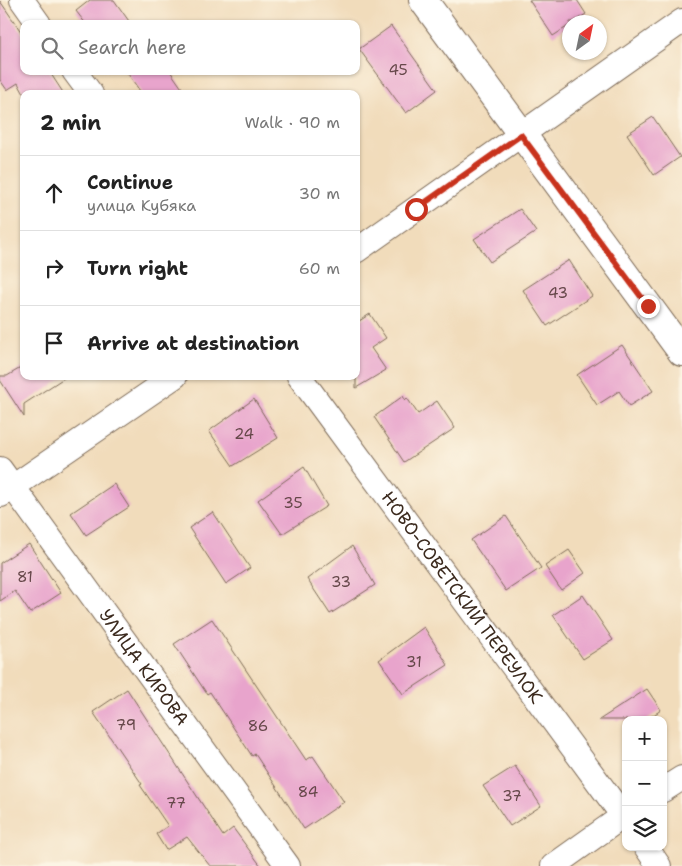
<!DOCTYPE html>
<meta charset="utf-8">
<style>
:root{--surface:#fff;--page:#f2f2f2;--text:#222;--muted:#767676;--line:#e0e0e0}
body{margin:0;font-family:"Shantell Sans",sans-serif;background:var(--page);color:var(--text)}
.controls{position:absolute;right:15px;bottom:15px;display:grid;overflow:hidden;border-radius:10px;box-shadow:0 1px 4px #0004}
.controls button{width:45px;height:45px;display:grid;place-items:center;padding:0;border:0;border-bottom:1px solid var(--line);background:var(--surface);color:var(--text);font:25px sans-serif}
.compass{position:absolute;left:562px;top:15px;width:45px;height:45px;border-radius:50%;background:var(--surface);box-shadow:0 1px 4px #0004;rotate:33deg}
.stop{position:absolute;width:15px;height:15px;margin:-11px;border:4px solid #c8321e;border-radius:50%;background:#fff}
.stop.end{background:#c8321e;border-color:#fff;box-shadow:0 1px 5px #0008}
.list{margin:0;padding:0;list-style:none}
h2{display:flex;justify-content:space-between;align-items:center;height:65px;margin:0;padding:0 20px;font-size:21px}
h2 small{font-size:16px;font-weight:400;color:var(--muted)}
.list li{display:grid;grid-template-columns:32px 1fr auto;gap:15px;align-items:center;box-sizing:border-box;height:75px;padding:0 20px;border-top:1px solid var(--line)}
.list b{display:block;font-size:19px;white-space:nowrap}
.list p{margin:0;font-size:16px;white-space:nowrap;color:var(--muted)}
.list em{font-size:16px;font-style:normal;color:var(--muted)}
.icon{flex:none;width:28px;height:28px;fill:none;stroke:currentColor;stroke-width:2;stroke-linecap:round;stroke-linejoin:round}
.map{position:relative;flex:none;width:682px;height:866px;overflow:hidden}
.search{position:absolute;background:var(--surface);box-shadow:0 1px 4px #0004;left:20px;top:20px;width:340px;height:55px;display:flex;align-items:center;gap:12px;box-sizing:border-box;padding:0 18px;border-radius:10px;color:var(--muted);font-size:19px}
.panel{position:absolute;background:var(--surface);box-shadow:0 1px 4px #0004;left:20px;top:90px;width:340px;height:290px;border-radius:10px}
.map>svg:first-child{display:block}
.building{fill:#e8a4cc}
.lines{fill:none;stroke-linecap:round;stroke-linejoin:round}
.street-casing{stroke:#7b6855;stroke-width:26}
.secondary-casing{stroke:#7b6855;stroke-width:30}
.street{stroke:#fff;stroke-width:24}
.secondary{stroke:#fff;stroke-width:28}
.route{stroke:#c8321e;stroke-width:6}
.labels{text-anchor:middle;stroke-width:4.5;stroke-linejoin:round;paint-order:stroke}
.number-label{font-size:15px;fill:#66484a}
.street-label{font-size:18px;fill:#3b2a1e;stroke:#fcf5e5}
</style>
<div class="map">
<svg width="682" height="866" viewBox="0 0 682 866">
<rect width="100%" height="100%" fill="#fcf5e5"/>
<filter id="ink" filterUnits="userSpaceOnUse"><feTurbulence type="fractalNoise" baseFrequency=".02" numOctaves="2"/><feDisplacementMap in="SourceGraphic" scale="10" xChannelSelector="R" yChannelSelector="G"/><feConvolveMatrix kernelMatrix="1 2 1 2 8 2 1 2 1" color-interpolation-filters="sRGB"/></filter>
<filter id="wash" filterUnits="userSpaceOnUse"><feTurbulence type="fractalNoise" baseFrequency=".0096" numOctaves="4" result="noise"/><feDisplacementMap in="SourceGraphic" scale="20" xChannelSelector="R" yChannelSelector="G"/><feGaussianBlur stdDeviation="1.12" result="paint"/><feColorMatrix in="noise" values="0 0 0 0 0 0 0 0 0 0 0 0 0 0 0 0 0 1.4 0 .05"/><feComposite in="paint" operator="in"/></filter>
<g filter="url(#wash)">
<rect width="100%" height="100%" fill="#f1dcbb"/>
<g id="blocks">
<path class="building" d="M90,0H114L131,24H86L76,11Z
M529,0H577L586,14L573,22H570V25L553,36Z
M0,1L24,36V71H49L64,94H24L18,83L7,90L0,80Z
M391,26L437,90L406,113L359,49Z
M126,71H170L186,94H142Z
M653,117L680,157L654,175L627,134Z
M520,209L536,232L490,262L474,239Z
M569,260L592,296L547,326L523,290Z
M370,314L386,338L371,348L386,370L356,388V323Z
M622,345L653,391L629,406L619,391L597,405L577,375Z
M24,366V376H67L24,404V417L0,380V376H7Z
M403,396L405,400L407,398L418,414L437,401L455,428L404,462L374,417Z
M254,399L278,438L233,466L209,431Z
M304,467L327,506L282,534L258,500Z
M114,484L129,507L86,535L71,513Z
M213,512L250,568L226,584L189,528Z
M506,516L541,568L506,591L471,540Z
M29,544L61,593L30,613L15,591L0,601V563Z
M352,546L375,585L330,614L307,579Z
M569,550L585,573L561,590L545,566Z
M583,595L613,640L583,659L553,615Z
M212,619L306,760L313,756L344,802L304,829L255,754L252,756L210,692L207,694L174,644Z
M424,627L448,665L403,694L379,660Z
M127,689L223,836L233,828L261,866H210L187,837L166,850L156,834L168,826L140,785L142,784L93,712Z
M647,689L661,710L646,720H599Z
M515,766L541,806L510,826L483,786Z"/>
</g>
</g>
<g filter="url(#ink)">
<use href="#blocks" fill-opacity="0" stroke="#7b6855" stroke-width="1"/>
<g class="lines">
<defs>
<g id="street">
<path d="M22,0L39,24"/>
<path d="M74,71L91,94"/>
<path d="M356,251L682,21"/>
<path id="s1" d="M299,376L626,820"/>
<path id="s2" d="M0,469L288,866"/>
<path d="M1,495L175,376"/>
<path d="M663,790L682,778"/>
<path d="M646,847L659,866"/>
<path d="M553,866L626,814"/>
</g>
<path id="secondary" d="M423,0L682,352"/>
</defs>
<use href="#street" class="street-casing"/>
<use href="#secondary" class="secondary-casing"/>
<use href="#street" class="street"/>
<use href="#secondary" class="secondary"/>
</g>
</g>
<g class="lines" filter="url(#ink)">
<path class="route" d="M416,209L521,135L648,306"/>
</g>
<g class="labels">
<g class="number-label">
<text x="398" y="75">45</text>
<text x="558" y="298">43</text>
<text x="244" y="439">24</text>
<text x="293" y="508">35</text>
<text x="25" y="582">81</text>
<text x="341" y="587">33</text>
<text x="414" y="667">31</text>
<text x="126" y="730">79</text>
<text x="258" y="731">86</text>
<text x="308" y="797">84</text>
<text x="512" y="801">37</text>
<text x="176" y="808">77</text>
</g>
<g class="street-label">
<text dy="6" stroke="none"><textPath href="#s1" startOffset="275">НОВО-СОВЕТСКИЙ ПЕРЕУЛОК</textPath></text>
<text dy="6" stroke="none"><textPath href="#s2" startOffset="245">УЛИЦА КИРОВА</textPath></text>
</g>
</g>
</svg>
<div class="controls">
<button>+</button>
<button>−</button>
<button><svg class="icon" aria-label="layers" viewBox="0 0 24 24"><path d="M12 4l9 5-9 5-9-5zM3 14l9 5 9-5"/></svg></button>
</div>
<svg class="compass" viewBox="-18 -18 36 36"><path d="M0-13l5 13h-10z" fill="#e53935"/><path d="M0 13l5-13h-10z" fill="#767676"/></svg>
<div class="stop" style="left:416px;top:209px"></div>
<div class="stop end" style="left:648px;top:306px"></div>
<div class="search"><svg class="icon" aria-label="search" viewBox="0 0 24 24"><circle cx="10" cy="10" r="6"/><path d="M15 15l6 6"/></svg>Search here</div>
<section class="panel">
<h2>2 min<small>Walk · 90 m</small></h2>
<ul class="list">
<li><svg class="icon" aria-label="ahead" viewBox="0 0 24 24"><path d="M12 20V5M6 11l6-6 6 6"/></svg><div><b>Continue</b><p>улица Кубяка</p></div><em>30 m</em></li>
<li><svg class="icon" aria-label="right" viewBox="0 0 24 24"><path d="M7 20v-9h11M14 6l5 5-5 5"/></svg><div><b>Turn right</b></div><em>60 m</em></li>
<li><svg class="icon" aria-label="arrive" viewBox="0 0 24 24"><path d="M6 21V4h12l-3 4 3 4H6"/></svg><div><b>Arrive at destination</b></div></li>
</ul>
</section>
</div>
